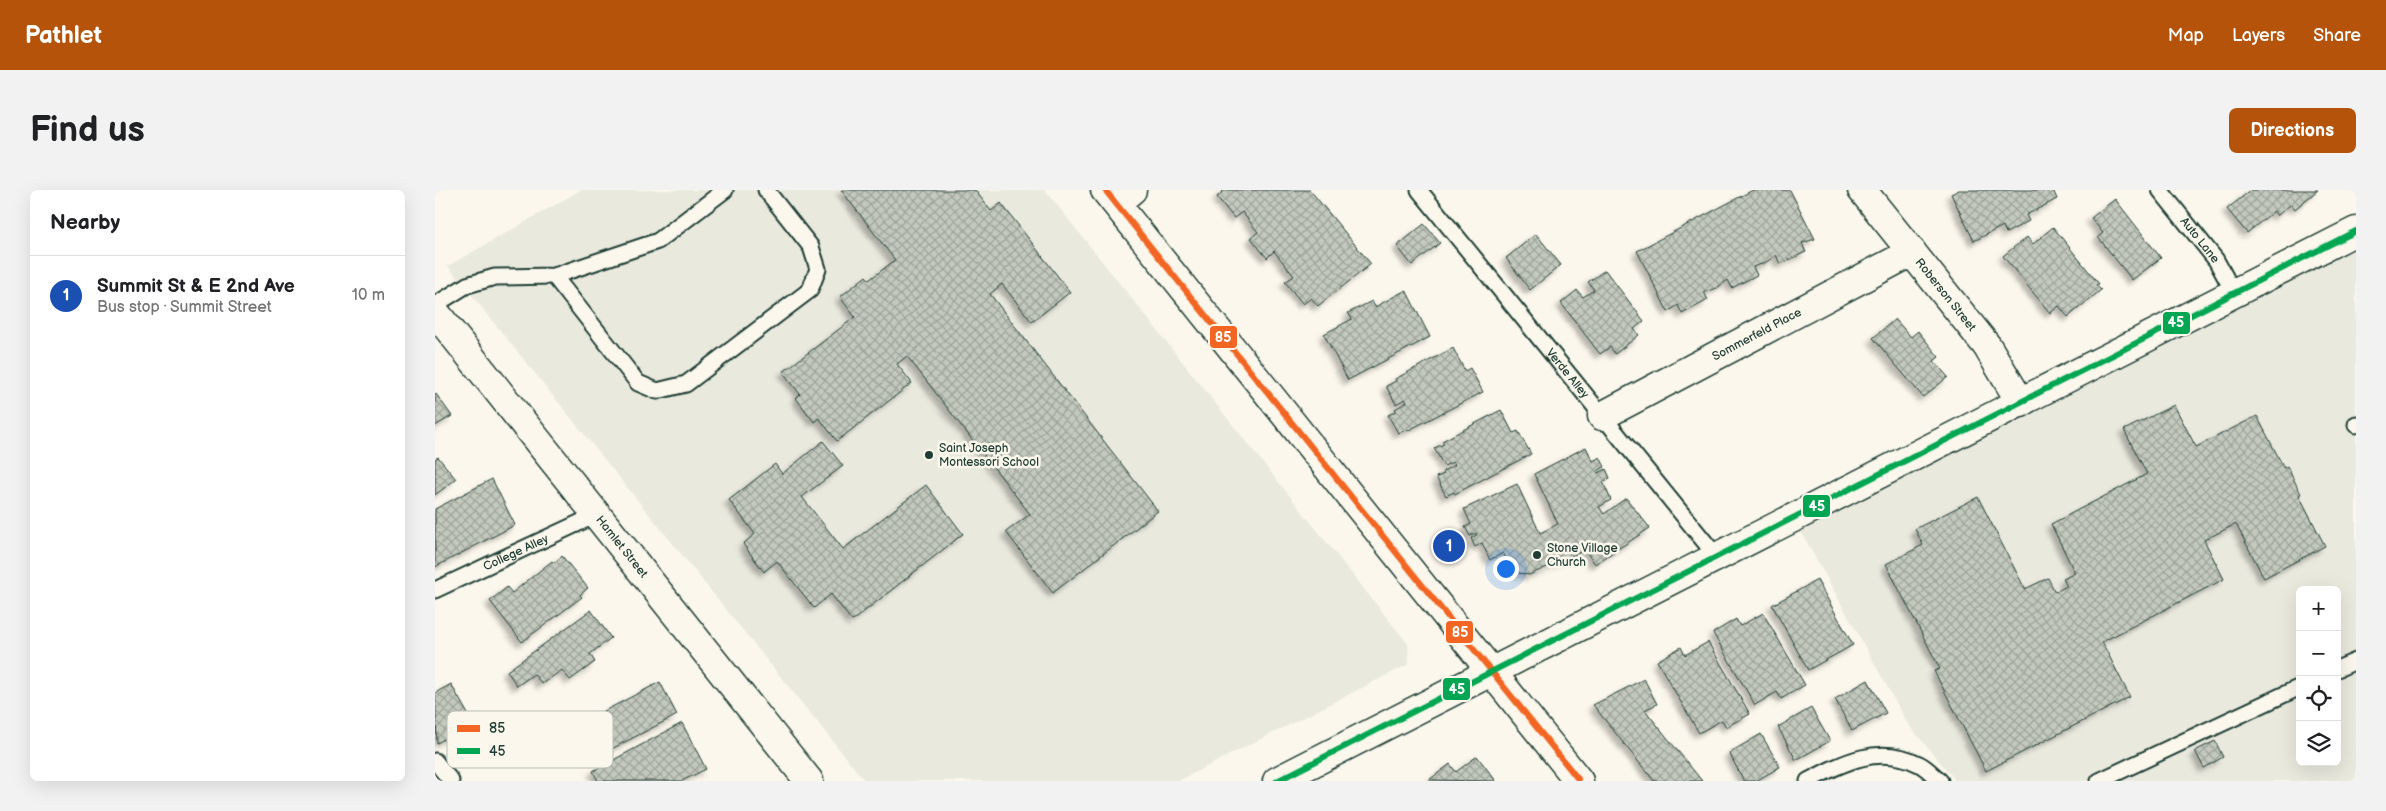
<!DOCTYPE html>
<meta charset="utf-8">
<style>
:root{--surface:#fff;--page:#f2f2f2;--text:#202124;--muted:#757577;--line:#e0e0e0;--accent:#b45309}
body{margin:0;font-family:"Balsamiq Sans",sans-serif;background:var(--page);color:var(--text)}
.controls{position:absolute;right:15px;bottom:15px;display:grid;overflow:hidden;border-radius:8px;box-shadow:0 5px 20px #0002}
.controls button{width:45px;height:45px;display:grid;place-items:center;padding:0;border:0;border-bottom:1px solid var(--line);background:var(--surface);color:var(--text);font:25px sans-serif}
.you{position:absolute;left:1070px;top:378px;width:18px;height:18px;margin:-12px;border:4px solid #fff;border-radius:50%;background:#1a73e8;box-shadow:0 0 0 8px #1a73e833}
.badge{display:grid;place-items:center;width:32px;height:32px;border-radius:50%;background:var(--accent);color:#fff;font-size:16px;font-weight:700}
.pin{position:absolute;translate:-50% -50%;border:2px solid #fff;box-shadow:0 1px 5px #0006}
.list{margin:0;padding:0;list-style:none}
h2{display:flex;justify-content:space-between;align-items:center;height:65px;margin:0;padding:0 20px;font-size:21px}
h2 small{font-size:16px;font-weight:400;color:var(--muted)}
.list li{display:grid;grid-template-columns:32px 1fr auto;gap:15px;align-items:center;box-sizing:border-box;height:80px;padding:0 20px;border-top:1px solid var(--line)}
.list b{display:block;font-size:19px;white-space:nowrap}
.list p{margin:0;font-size:16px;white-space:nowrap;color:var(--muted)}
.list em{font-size:16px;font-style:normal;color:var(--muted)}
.icon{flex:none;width:28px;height:28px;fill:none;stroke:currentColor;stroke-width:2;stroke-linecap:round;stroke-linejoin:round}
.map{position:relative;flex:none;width:1921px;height:591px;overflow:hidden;border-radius:8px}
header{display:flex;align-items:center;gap:30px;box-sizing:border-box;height:70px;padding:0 25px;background:var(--accent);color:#fff}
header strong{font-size:24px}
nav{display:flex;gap:28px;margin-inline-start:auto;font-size:18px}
.intro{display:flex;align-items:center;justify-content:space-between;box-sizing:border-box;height:120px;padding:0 30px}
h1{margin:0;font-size:35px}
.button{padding:12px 22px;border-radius:8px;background:var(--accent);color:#fff;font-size:18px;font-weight:700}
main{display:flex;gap:30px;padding:0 30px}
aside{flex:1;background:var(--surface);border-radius:8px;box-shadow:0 5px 20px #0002}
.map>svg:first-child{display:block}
.built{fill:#eae9de;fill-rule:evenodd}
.building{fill:url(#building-cross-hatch);stroke:#1f3d34;filter:url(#shadow)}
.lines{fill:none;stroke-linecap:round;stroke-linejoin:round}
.lane-casing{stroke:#1f3d34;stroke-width:19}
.street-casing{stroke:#1f3d34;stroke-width:31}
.secondary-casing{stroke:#1f3d34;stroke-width:31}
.primary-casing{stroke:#1f3d34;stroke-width:31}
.lane{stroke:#fbf7ec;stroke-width:15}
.street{stroke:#fbf7ec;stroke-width:28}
.secondary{stroke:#fbf7ec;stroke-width:28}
.primary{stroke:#fbf7ec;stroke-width:28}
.bus-1-casing{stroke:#fbf7ec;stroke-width:10}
.bus-2-casing{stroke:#fbf7ec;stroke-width:10}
.bus-1{stroke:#f26522;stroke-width:6}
.bus-2{stroke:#00a651;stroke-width:6}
.poi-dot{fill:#1f3d34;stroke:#fbf7ec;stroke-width:2}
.labels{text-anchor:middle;stroke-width:5;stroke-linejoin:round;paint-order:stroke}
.street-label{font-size:12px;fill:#1f3d34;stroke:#fbf7ec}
.poi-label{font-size:12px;fill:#1f3d34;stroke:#fbf7ec;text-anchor:start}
.key{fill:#fbf7ec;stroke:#b9bfb5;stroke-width:1}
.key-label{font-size:14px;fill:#1f3d34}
.line-badge{stroke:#fbf7ec;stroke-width:2}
.badge-label{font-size:14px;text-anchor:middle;font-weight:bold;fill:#fff}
</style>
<header>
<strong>Pathlet</strong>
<nav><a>Map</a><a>Layers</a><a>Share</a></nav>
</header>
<div class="intro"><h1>Find us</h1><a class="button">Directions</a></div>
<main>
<aside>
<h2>Nearby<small></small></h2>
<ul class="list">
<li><span class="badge" style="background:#1a4fb4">1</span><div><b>Summit St &amp; E 2nd Ave</b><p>Bus stop · Summit Street</p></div><em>10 m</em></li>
</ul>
</aside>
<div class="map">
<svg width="1921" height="591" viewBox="0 0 1921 591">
<defs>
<pattern id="building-cross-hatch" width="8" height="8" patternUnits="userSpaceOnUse" patternTransform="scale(1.25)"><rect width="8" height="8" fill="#c4c9be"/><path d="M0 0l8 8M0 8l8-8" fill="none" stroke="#9fa49b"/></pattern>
<filter id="shadow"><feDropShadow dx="-4.5" dy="4.5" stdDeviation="2.5" flood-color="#0004"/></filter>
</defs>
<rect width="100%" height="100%" fill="#fbf7ec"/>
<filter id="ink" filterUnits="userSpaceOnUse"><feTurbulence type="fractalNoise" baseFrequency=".02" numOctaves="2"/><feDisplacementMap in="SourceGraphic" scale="10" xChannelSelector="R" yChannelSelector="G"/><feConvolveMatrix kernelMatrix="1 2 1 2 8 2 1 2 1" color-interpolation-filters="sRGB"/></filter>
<g filter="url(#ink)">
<path class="built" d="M146,0H610L973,454L974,474L743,591H430L13,76Z
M1921,50V591H1521L1473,534L1363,336ZM1865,400H1902V572H1865Z"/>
<path class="building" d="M406,0H540L556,21L566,13L635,102L597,132L567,94L555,104L723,321L618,403L571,342L595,324L472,166L462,174L477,193L402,251L384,228L379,232L361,208L365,204L348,182L420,127L405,107L431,86L434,90L460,70Z
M789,0H875L936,74L883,116L876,108L868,114L850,92L859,86L839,61L832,68L816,48L823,42L807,22L799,28L782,7Z
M1318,0H1355L1380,49L1367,53L1371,62L1345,74L1341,65L1330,73L1318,77L1322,85L1297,98L1293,90L1282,98L1269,102L1273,110L1247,124L1243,115L1233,122L1202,61Z
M1524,0H1618L1622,9L1591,25L1594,31L1571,43L1568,36L1539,51L1516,4Z
M1816,0H1883L1860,19L1856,14L1842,26L1839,21L1812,43L1792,19Z
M1680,9L1726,68L1697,90L1663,47L1668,43L1656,28Z
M989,34L1005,53L977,75L962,56Z
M1618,37L1664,94L1661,95L1666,100L1633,127L1624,116L1615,123L1568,66L1592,47L1598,54Z
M1101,44L1126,75L1095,100L1071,68Z
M1170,80L1209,131L1199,139L1204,145L1180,164L1175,157L1165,164L1126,113L1142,100L1148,107L1159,100L1153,92Z
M971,100L995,147L913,190L889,144L917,129L913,123L937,111L940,117Z
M1460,129L1476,147L1483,141L1504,167L1499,171L1513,187L1488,207L1438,148Z
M1018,158L1030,181L1035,178L1048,202L972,241L971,240L963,243L953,225L961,221L960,219L972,212L970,209L961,214L951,196L961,191L960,189Z
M1,204L17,226L0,236V205Z
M1739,215L1761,257L1822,226L1849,278L1852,276L1866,304L1864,305L1890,356L1829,388L1801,334L1769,350L1789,389L1667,452L1695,507L1551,581L1499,481L1505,479L1451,374L1488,355L1480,339L1543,307L1590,399L1613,388L1620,402L1632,396L1628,389L1640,383L1616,334L1712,284L1689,240Z
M1066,220L1078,243L1083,241L1096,264L1020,304L1019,302L1011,306L1001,287L1009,284L1008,281L1020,275L1018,272L1009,276L999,258L1009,254L1007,251Z
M388,251L408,276L367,307L408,359L491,295L528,344L417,431L396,404L379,418L342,371L329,382L308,354L320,344L294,310L340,274L347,284Z
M1151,257L1158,271L1165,267L1170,277L1162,281L1163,283L1171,279L1175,288L1168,292L1176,310L1164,317L1169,324L1191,308L1215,338L1160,374L1150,360L1094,385L1084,383L1076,377L1068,363L1055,370L1047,353L1040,357L1036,348L1042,345L1041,343L1035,346L1030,337L1036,334L1029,319L1082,294L1105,343L1123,334L1099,284Z
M3,267L21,289L0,305V269Z
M57,289L80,335L0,377V319Z
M127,366L153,398L145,405L147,407L87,452L55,411L72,397L77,403L117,371L119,373Z
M1382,390L1418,455L1373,480L1337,415Z
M156,420L176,448L155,464L160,472L135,490L127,480L107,494L99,484L82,496L72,481Z
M1328,423L1370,495L1346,509L1342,502L1320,515L1278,443L1301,429L1305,436Z
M1273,452L1315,524L1291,537L1287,530L1264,543L1222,471L1246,457L1250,465Z
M1209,489L1222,514L1210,520L1267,591H1219L1158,515Z
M1433,490L1451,523L1417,541L1400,509Z
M225,492L242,525L163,566L146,533Z
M16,494L38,533L2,553L0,503Z
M1376,518L1395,551L1361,570L1343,537Z
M247,533L271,579L247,591H163L158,581Z
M1326,544L1345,577L1321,591H1309L1294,563Z
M1780,551L1788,567L1769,578L1760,561Z
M1042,566L1061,591L994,590L1015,574L1021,582Z"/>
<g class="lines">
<defs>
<g id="lane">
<path id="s1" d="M984,0L1282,367"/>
<path id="s2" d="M1725,0L1781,70L1799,103"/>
<path d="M119,86L203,193L222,201L251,194L375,100L383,79L376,57L331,0"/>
<path d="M0,115L32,95L60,87L119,86L223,51L290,0"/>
<path d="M1921,234V235"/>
<path id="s3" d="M0,400L161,325"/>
<path d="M1902,479L1921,471"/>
<path d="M0,571L16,591"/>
<path d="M1373,591C1409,572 1444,554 1484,574C1491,577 1498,585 1505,591"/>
<path d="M1664,591L1865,497"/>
</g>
<g id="street">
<path id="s4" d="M1427,0L1552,156L1586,213"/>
<path d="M681,13L697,0"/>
<path id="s5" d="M0,122L374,591"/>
<path id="s6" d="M1167,226L1477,62"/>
</g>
<path id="secondary" d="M842,591L1921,41"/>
<path id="primary" d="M670,0L1144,591"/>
</defs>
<use href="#lane" class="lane-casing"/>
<use href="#street" class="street-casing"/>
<use href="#secondary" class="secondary-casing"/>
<use href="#primary" class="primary-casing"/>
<use href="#lane" class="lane"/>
<use href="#street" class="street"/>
<use href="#secondary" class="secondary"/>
<use href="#primary" class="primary"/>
<defs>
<path id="bus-1" d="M670,0L1143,589"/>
<path id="bus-2" d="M842,591L1921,41"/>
</defs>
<use href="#bus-1" class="bus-1-casing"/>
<use href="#bus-2" class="bus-2-casing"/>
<use href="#bus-1" class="bus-1"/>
<use href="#bus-2" class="bus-2"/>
</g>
</g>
<g class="poi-dot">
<circle cx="494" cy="265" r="5"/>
<circle cx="1102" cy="365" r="5"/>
</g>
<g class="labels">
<g class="street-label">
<text dy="4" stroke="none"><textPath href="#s2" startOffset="64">Auto Lane</textPath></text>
<text dy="4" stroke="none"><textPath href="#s4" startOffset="134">Roberson Street</textPath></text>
<text dy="4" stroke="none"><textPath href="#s6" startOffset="175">Sommerfeld Place</textPath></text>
<text dy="4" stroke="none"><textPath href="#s1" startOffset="236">Verde Alley</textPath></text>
<text dy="4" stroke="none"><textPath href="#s5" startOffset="300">Hamlet Street</textPath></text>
<text dy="4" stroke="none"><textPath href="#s3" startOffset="89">College Alley</textPath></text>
</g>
<g class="poi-label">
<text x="504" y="262">Saint Joseph<tspan x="504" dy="14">Montessori School</tspan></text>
<text x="1112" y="362">Stone Village<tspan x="1112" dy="14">Church</tspan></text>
</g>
</g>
<rect x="12" y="521" width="166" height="57" rx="8" class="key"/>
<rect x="22" y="535" width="23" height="7" fill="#f26522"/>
<rect x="22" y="558" width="23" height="6" fill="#00a651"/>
<g class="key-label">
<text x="54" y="543">85</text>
<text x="54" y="566">45</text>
</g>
<g class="line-badge">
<rect x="1727" y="121" width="29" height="24" rx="5" fill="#00a651"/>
<rect x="774" y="135" width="29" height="24" rx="5" fill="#f26522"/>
<rect x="1367" y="304" width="29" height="24" rx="5" fill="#00a651"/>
<rect x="1010" y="430" width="29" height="24" rx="5" fill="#f26522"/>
<rect x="1007" y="487" width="29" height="24" rx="5" fill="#00a651"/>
</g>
<g class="badge-label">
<text x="1741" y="137">45</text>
<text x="788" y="152">85</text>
<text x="1382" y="321">45</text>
<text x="1025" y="447">85</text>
<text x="1022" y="504">45</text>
</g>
</svg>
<div class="controls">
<button>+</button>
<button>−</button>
<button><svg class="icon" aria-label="locate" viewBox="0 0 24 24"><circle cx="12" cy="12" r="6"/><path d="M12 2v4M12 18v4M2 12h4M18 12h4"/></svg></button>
<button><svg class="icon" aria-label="layers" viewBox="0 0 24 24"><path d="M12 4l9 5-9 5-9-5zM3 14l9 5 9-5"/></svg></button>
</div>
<div class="you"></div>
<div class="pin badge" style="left:1014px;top:356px;background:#1a4fb4">1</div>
</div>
</main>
